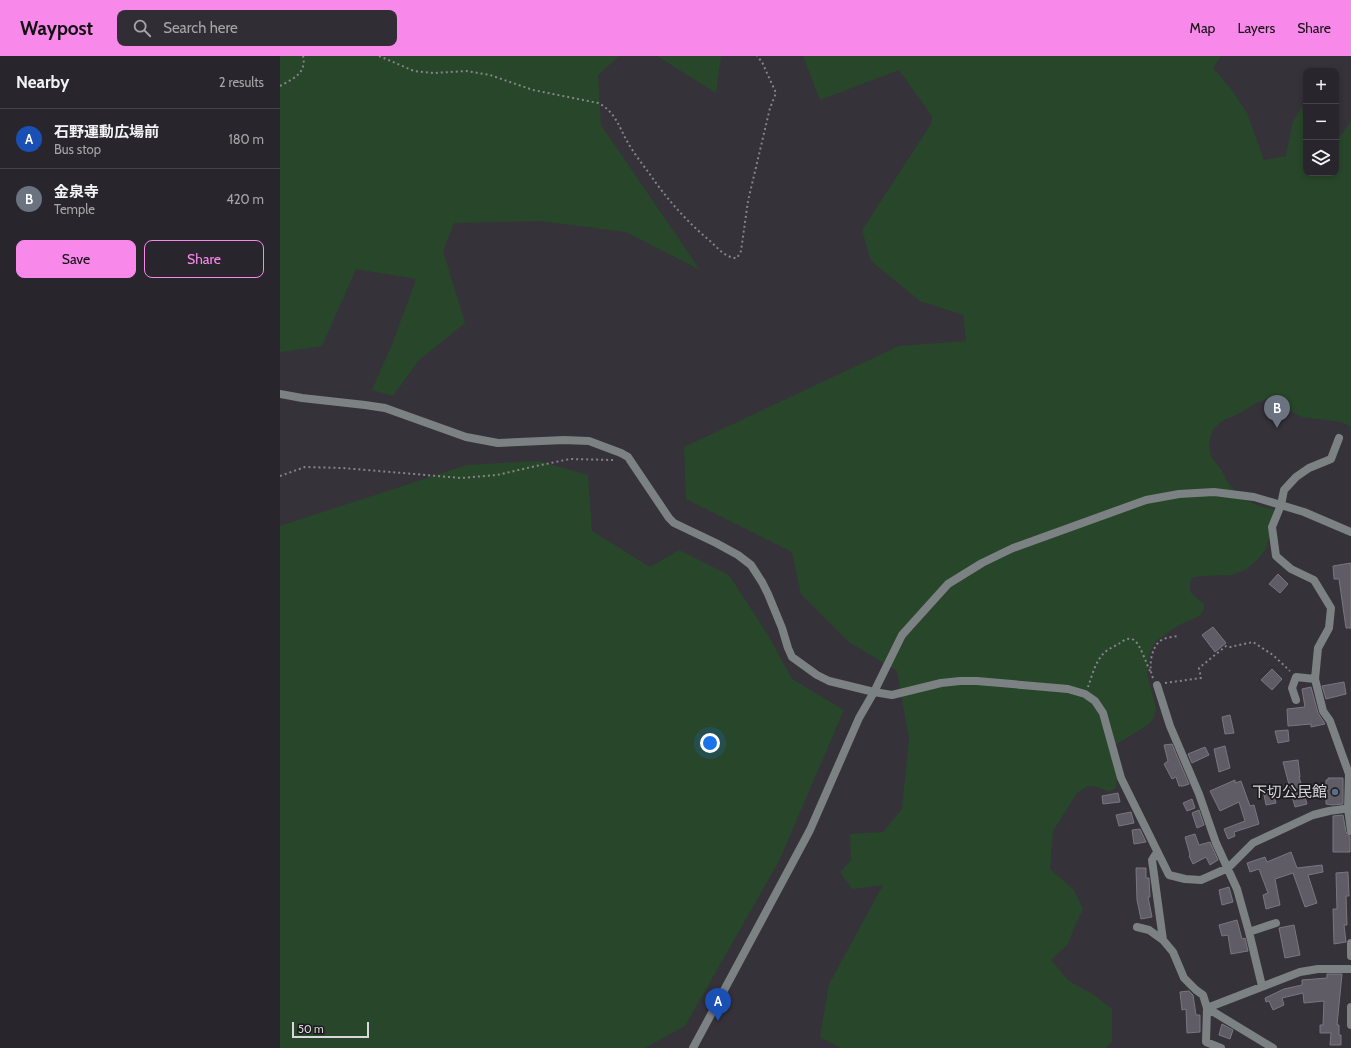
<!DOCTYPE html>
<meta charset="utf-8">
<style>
:root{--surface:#28262c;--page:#302e34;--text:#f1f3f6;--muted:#a5a5a9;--line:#444348;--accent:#f888ea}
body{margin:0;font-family:Cabin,"Noto Sans JP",sans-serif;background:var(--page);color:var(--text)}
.controls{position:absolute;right:12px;top:12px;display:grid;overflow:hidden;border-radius:8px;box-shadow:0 2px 6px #0003}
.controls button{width:36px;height:36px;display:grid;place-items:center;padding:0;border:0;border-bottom:1px solid var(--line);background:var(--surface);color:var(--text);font:20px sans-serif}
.scale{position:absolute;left:12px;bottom:10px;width:77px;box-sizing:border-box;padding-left:4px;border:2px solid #d9d7dc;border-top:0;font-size:11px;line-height:14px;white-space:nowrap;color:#d9d7dc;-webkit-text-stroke:3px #1c1b1e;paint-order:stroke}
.you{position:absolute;left:430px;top:687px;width:14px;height:14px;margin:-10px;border:3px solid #fff;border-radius:50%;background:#1a73e8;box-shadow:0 0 0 6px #1a73e833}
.badge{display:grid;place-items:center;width:26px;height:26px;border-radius:50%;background:var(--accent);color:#fff;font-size:13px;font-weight:700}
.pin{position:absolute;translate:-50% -33px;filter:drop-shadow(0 1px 2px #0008)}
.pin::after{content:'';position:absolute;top:21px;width:14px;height:12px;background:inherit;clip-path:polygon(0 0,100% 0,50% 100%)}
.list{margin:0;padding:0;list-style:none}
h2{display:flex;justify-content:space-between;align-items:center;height:52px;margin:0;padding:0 16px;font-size:17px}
h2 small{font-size:13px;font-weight:400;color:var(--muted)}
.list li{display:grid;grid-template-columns:26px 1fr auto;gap:12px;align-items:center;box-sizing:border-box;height:60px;padding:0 16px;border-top:1px solid var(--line)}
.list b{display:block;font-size:15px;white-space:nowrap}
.list p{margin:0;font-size:13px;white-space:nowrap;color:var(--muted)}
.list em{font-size:13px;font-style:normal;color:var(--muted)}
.actions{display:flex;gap:8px;padding:12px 16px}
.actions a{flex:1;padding:9px 0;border:1px solid var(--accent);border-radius:8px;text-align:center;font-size:14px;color:var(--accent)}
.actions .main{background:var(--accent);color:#111}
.icon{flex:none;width:22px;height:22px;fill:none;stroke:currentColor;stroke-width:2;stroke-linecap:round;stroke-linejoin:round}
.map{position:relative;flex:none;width:1071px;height:992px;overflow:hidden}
header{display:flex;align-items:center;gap:24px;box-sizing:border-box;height:56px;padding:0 20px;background:var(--accent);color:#111}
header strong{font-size:19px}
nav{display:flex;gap:22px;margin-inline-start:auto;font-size:14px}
.search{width:280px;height:36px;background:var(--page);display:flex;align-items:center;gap:10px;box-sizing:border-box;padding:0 14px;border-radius:8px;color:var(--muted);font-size:15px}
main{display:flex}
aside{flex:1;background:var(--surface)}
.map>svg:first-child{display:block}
.green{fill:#28472a}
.building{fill:#605c65;stroke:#7a7680}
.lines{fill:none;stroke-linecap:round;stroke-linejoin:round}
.path{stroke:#86838a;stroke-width:2;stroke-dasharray:2 3;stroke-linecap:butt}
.minor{stroke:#7c8183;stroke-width:8}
.tertiary{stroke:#7c8183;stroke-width:8}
.service-dot{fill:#5c6f8a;stroke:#1c1b1e;stroke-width:1.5}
.labels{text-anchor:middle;stroke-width:3.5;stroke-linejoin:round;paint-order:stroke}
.poi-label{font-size:15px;fill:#d9d7dc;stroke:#1c1b1e;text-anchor:end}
</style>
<header>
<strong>Waypost</strong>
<div class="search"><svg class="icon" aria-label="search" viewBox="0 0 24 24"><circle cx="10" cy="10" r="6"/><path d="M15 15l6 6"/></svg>Search here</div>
<nav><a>Map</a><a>Layers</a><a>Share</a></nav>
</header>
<main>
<aside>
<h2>Nearby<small>2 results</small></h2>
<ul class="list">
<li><span class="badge" style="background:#1a4fb4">A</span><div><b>石野運動広場前</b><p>Bus stop</p></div><em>180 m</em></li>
<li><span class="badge" style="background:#6b7280">B</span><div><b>金泉寺</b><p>Temple</p></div><em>420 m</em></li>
</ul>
<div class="actions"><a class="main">Save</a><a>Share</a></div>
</aside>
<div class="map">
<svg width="1071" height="992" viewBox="0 0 1071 992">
<rect width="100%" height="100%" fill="#35323a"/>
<path class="green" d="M0,0H339L318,19L321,69L420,214L346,176L261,165L174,167L163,195L185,267L139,304L113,340L92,334L113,286L136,223L76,213L42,290L0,296Z
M377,0H441L436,37Z
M523,0H941L933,12L951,33L967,57L984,104L1006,100L1012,68L1022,50L1026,85V117H1056V85L1071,66V371L1062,366L1022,361L988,343L976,347L962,356L942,365L933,373L929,386L931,401L942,415L949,429L966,444L982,451L993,453L998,457L994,474L989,481L986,493L978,503L966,514L951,519L921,520L911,522C908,541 912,537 924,548V553L920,560L899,569L876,585L869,598L867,617L876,653L874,661L868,669L835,689L837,721L836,732L829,736L818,731L808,730L797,737L773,775L770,813L794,834L803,853L794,872L788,888L771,904L789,925L814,939L832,953V986L826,992H560L540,981L549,928L603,829L572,833L560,816L571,804L570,778L603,776L622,753L629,683L617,615L569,586L521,538L512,496L406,443L404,391L619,290L686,285L683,259L640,245L591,205L582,174L651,68L652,60L619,14L540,44Z
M259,405L308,419L312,475L370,511L399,494L449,519L488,579L512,623L564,654L499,805L405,970L365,992H0V470L187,409Z"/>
<path class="building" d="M1071,507V572H1066L1059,523H1054L1053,510Z
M998,518L1008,528L1000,537L989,528Z
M933,571L946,587L935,596L922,579Z
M992,613L1002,623L992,634L981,624Z
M1064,626L1066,638L1046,643L1042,630Z
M1031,631L1038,657L1045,668L1031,671V668L1008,670L1007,653L1025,651L1022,633Z
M950,659L954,677L945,678L942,661Z
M1008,674L1009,685L998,687L995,675Z
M892,688L909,728L903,730H899L896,721L892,723L884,708L888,705L884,689Z
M945,690L950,712L939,716L934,693Z
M925,691L929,699L912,707L908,698Z
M1018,704L1020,721H1019L1027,748L1015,751L1003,706Z
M1048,722H1063V748L1052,749L1046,748V724H1048Z
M955,724V727L961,725L970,750L974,749L979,768L954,776L955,780L948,783L944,773L965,765L959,746L940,755L930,735Z
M993,732L996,747L986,749L983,734Z
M838,737L840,746L823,748L822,740Z
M912,743L915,752L907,755L903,747Z
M919,754L924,769L917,772L912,757Z
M851,756L854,767L839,770L836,759Z
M1063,759L1066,776L1070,780V796H1053V760Z
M860,773L866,786L854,788L852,774Z
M915,778L919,789L930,786L938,804L930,809L926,801L913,808L909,800L910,799L905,781Z
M1011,796L1017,812L1042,809L1043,816L1028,819L1037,847L1025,851L1013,817L995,823L1000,849L986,853L983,839L988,837L979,813L970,816L967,807L985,801L987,806Z
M856,812H866V822H869L870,841H868L872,861L861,863L857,844Z
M1068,816L1069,840H1066L1067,869H1064L1066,886L1054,888L1053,853H1057L1056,817Z
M949,831L953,846L942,849L939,834Z
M957,864L962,883L965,882L968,895L951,898L948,879L942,880L939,869Z
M1014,869L1020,899L1005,902L999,872Z
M1047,918H1062L1057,969H1059V979H1061V989H1050L1051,977H1040V969H1043L1044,945L1024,947L1023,937L1002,942L1004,949L993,954L989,945L986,946L985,942L1004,933L1022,929V924L1047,922Z
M909,935L913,939L916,959H920V976L907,977L906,953L902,954L900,936Z
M942,968L953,974L950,983L939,979Z"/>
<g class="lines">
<path class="path" d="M99,0L134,15L154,17L186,15L210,19L253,34L318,47C335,55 339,71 348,87C354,97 362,108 369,117C386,142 406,165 430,185C438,192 445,202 457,202L461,195L468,145L490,52L496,37L482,6L477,0
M0,30C13,23 27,17 23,0
M0,420L25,411L63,412L181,422L217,419L256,410L290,403L333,404
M873,622C868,612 871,592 880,585C886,581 893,581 899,580
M885,627L921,622L919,612L946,590L950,591L973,586L993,599L1010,615
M808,631C812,620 815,606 824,597C828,593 835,590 840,587C844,584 849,581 854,584C861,589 866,608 871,617"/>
<path class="minor" d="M0,338L22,342L85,349L105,352L186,381L218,387L284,384L309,385L341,397L348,401L352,407L389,462L394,467L436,487L458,499L471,509L482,526L488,538L502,572L508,592L512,601L537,619L549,625L594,636L612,639L661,627L680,625H697L788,633L805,638L815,645L823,657L841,722L889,819L905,823L921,824L948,812L973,787L1033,759L1049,755L1071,752
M1059,382L1051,403L1029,412L1016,421L1004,434L1001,449L992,471L996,500L1011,513L1034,524L1051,552L1049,572L1038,592L1035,623L1043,655L1050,665L1069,718L1068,752L1071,775
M877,629L890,670L919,738L936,787L957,833L969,876L996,867
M1016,644L1012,632L1016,621L1035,623
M877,796L872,804L883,884
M857,871L869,874L883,884L893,896L904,922L916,934L923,939L927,952L926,986L941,992
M969,876L982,930
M1071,887V900
M1071,951V969
M927,952L1020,916L1038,913H1071
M927,952L993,992"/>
<path class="tertiary" d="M413,992L530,774L579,662L594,636L622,579L668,528L702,507L733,492L866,444L899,438L934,436L974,441L1024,456L1071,476"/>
</g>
<circle class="service-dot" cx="1055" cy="736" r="4"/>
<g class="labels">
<g class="poi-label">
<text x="1047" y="741">下切公民館</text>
</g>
</g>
</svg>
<div class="controls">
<button>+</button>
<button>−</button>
<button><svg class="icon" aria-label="layers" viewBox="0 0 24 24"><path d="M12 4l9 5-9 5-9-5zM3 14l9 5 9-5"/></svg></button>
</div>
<div class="scale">50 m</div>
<div class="you"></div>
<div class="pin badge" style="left:438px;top:965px;background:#1a4fb4">A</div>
<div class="pin badge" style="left:997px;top:372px;background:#6b7280">B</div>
</div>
</main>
